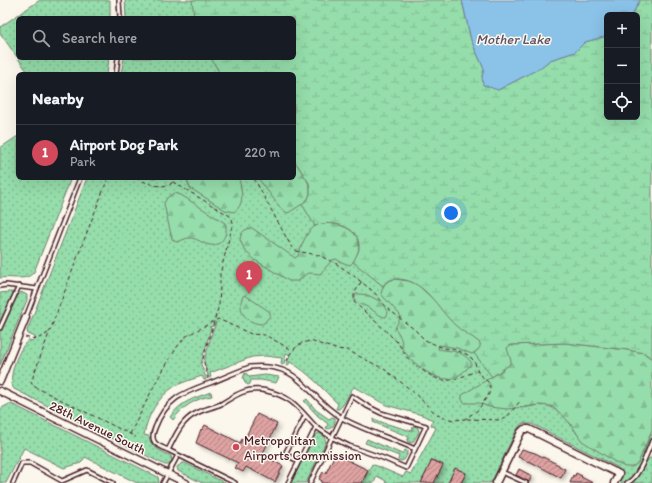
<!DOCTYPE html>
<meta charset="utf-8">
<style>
:root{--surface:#171b24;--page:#20242c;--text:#f1f3f6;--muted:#9ea1a6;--line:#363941;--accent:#d1495b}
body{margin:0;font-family:Itim,sans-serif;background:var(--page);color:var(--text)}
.controls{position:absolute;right:12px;top:12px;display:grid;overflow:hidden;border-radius:6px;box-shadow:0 4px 16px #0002}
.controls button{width:36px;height:36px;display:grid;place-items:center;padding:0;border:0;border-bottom:1px solid var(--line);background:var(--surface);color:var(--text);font:20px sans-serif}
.you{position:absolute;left:451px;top:213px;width:14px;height:14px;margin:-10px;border:3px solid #fff;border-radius:50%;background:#1a73e8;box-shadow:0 0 0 6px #1a73e833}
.badge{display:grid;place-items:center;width:26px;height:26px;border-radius:50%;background:var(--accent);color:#fff;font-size:13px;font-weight:700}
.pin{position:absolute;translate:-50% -33px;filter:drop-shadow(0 1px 2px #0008)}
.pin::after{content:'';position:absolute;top:21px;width:14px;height:12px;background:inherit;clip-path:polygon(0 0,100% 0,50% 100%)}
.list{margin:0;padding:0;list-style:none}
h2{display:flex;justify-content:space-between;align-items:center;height:52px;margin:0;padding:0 16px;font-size:17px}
h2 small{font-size:13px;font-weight:400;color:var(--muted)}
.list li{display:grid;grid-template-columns:26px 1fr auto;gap:12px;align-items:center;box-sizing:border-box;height:56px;padding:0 16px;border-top:1px solid var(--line)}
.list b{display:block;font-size:15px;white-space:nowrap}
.list p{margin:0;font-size:13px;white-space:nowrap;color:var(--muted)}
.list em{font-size:13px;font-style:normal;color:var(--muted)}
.icon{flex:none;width:22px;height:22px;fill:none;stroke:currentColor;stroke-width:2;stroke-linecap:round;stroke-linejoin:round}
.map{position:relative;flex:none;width:652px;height:483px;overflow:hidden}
.search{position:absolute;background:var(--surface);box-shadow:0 4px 16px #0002;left:16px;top:16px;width:280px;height:44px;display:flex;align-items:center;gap:10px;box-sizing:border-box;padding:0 14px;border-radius:6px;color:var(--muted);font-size:15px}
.panel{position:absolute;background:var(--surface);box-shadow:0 4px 16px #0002;left:16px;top:72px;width:280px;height:108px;border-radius:6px}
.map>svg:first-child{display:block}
.green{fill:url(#green-dots);stroke:#707e6b}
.forest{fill:url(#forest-firs);stroke:#707e6b}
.wetland{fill:url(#wetland-marsh);stroke:#707e6b}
.water{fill:#8ac2e8;stroke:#70819c}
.building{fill:url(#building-hatch);stroke:#4a1f2b;filter:url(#shadow)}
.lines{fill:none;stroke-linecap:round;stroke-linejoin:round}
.service-casing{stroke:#4a1f2b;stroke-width:6}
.minor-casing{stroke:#4a1f2b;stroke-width:9}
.path{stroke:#4a1f2b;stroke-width:1;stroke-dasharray:4 3;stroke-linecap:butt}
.service{stroke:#fbf7ec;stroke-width:3}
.minor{stroke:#fbf7ec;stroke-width:6}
.poi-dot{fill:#d1495b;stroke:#fbf7ec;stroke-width:1.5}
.labels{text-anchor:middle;stroke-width:3;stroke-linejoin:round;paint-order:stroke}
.street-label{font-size:13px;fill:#4a1f2b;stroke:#fbf7ec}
.poi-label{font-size:13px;fill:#4a1f2b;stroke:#fbf7ec;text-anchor:start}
.water-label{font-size:14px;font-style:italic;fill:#5d5064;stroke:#fbf7ec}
</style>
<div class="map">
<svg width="652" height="483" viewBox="0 0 652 483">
<defs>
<pattern id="green-dots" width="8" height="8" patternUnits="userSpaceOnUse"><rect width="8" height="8" fill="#95ddab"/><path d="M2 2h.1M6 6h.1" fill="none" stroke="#82bd93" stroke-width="1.8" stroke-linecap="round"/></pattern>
<pattern id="forest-firs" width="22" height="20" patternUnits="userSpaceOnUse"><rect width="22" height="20" fill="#95ddab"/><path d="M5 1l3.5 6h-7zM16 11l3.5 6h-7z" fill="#82bd93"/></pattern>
<pattern id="wetland-marsh" width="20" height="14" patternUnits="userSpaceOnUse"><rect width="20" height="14" fill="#95ddab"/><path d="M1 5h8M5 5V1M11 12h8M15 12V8" fill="none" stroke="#82bd93"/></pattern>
<pattern id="building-hatch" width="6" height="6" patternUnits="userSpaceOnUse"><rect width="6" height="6" fill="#dda2a1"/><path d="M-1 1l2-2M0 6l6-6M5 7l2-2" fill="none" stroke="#b58383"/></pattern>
<filter id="shadow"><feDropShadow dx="2.5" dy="2.5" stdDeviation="2" flood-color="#0004"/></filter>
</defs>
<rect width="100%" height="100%" fill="#fbf7ec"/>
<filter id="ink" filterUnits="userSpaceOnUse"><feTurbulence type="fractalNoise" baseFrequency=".025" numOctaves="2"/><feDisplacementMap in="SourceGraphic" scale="8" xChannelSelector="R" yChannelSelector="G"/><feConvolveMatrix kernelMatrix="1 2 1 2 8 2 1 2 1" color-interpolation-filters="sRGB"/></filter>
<g filter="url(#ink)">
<path class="green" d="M40,0H110V18H18V58H109L107,74H29L0,33V27Z
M125,0H208L213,18H126Z
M124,58H241L252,74H121Z
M294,130L529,345L537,344L518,408C526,408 533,406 540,405C558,405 569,421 577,434L643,454L652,430C652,446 638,479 621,483L619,469L615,466L532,424H526L525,423L521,424L516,431L491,483H461L466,473L448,483H434L443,465L433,460L421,483H385L386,481L377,476L374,483H362L372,464L403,477L406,472L411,474L436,428L431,425L433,420L422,415L386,405L354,387C348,393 346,404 339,409H336L338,404C322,389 310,373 290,362L288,366H286L290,355L286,353L284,364L282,365L281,363L282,358L265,356L252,357L210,373L211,377L209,378L205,366L204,361L213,329H214L216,322L214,326L209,327L211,328L202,360L201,364L206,378V380H204L202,376C193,379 183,382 175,386C158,397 147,416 144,435L149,436C150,448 161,451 171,456L172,460L169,465H165L14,389C6,380 19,346 29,340L33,341L35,337L28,334L27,331L87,178H294Z
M18,136V178H71L34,272C26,282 12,276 0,278V148Z
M8,292H14V293L0,324V293Z
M21,292L27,295V300L0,365V331L16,298Z
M245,373L247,374L249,377L265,375L279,377L276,383L261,380H251L250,384L248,385L245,383L243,378Z
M211,392L212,396C196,398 182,407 173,420L170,417C180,402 194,398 211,392Z
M307,399L316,410L329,419L332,417L335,418C336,422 333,428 329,429L326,428L328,424L318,416L304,401Z
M9,404L14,405L158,477L159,483H137L85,457L81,463L64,468L24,448L6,483H0V409Z
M374,419L384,423L412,431L413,427L415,426L418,428L419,432L413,442L411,443L407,441L409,437L373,422Z
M319,433L324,436L326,442L306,483H291L315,435Z
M367,439L402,454L405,450L407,451V455L404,460L401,461L398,460L399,456L365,443Z
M652,457V483H630C639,475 642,462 652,457Z
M182,463H185L225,483H202L178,471L177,467Z"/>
<path class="forest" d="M294,160C300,170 317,188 307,200C302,205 294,209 288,213L282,210L258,178H294Z
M186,178H239C241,191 246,203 234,212L225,210L190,188Z
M175,193L181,195L225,223C229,233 222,247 210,245C203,244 198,239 192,238C186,237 182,241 176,242L172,239L164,204C166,198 169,195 175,193Z
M320,223C338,222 367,230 357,255C355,259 354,262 350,265L341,262L336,259L332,260L320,274L310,273L306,274L298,281H289L255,260L245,251L240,240C241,232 244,229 252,228L295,258L298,256C303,242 306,230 320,223Z
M394,279L409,281L418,285L480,343L481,346L479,349L472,354L457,348L439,345L438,349C453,352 460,349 471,362V365C465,370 460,376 453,378C436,384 410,361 402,348C403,340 399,334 395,328L401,317L400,315L381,294C383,285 385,282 394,279Z
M356,294C370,293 382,301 388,313L386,317C380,317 375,311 369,308C363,304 360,305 354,300Z
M245,295L270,312V316L263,324C247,324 236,311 243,296Z
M565,343L628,350L644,353L652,359V430L638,463L632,467H625L617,463L582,441L570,423L560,413L551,406L540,405L507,409L489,407L479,403H465L462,400V395L503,370L507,352V348L510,345Z"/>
<path class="wetland" d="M192,0H462L471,40L484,69L482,77L498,90L540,68L550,60L575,52L585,42L607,36V117H637V15H632L640,0H652V359L644,353L628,350L565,343L510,345L507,348L511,361L509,365L492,377L474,353C478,350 481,348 480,343C472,336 462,332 455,325C437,308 426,281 399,279C392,279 387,280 383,286L353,262C355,258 359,252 359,248C361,226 330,219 315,226L302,204L308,199L310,194V189L309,183L294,160V74H220L211,58H294V18H194Z"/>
<path class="water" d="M462,0H640L632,15H607V36L585,42L575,52L550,60L540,68L498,90L483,85L482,77L484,69L471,40Z"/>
<path class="building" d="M257,414L277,424L262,455L283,466L275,482L246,467L243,472L235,468L238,463L196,443L201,429L202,430L205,425L240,443L242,439L244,440Z
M522,449L535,453L559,465V466L565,469L561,478L529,461V462L518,457Z
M335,454L368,470L362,483H321L322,481L319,479L323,472L326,473Z
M432,460L443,465L434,483H421Z
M455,468L466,473L461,483H448Z
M519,469L532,476L529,482L516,475Z
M576,473L582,476L581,477L593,483H570L573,475L575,476Z"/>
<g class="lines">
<defs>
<path id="service" d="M119,0L120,18
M116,74L118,58
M0,286L6,285L37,289
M26,317L80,178
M0,328L19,286
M168,450C156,445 149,442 155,428C166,399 182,393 210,383C223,378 236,372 250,367C303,362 305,396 342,418C365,431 391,438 415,449
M298,461L287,455L286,452L305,416
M502,472L526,483
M13,483L22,463H30L62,481L87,470L113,483
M163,483L178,455
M235,483L168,450C175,437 181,421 195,414C203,409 212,408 221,404C228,400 235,395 243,392C251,389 258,389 267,391C293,397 299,409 316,427L288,483
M310,483L352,396L367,406L381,413L426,426L406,468L383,458L349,446L331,437L316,427
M627,483C639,478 647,453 652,441"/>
<path id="minor" d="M0,381L26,317
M0,391L186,483
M496,483L521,432L524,429H529L619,474L614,483"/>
</defs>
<use href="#service" class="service-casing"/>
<use href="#minor" class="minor-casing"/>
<path class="path" d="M108,178L79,253L31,382L33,386L136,437
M136,178C147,183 159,189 171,184L174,178
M254,178L292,248L296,251L318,255L337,264L350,273L374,292L387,308L415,330L425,340L443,348L454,349L470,356L475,363L478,372L489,383L490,388L489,394L478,410L465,419L454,420L444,418L436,414L411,390L384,369L347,350L336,349L310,341L302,343L294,349L290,354L285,365
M173,182L230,216L232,219L233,223L220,274V288L219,305L203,359L208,379
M361,282L354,294V302C367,314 381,326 394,339C400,344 402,351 407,357C412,364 433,379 442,380C455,382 466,374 477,371
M25,337C35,340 41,339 49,332
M467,419L501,420L506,418L521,400
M130,434L157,380L177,347L185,337L192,333L218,319L251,334L265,335L292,350"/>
<use href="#service" class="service"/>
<use href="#minor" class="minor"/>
</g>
</g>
<circle class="poi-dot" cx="236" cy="447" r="4"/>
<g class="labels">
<g class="street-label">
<text transform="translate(98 427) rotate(26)" y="5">28th Avenue South</text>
</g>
<g class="poi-label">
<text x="244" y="445">Metropolitan<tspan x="244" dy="15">Airports Commission</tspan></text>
</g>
<g class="water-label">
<text x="513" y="44">Mother Lake</text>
</g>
</g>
</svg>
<div class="controls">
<button>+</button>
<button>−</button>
<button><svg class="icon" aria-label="locate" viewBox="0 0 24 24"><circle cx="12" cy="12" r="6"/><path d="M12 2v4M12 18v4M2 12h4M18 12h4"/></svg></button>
</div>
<div class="you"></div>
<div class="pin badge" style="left:249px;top:294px">1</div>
<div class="search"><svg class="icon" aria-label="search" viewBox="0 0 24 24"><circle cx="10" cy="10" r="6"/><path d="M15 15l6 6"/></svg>Search here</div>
<section class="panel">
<h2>Nearby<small></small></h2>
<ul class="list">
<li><span class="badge">1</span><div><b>Airport Dog Park</b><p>Park</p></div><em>220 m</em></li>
</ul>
</section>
</div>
